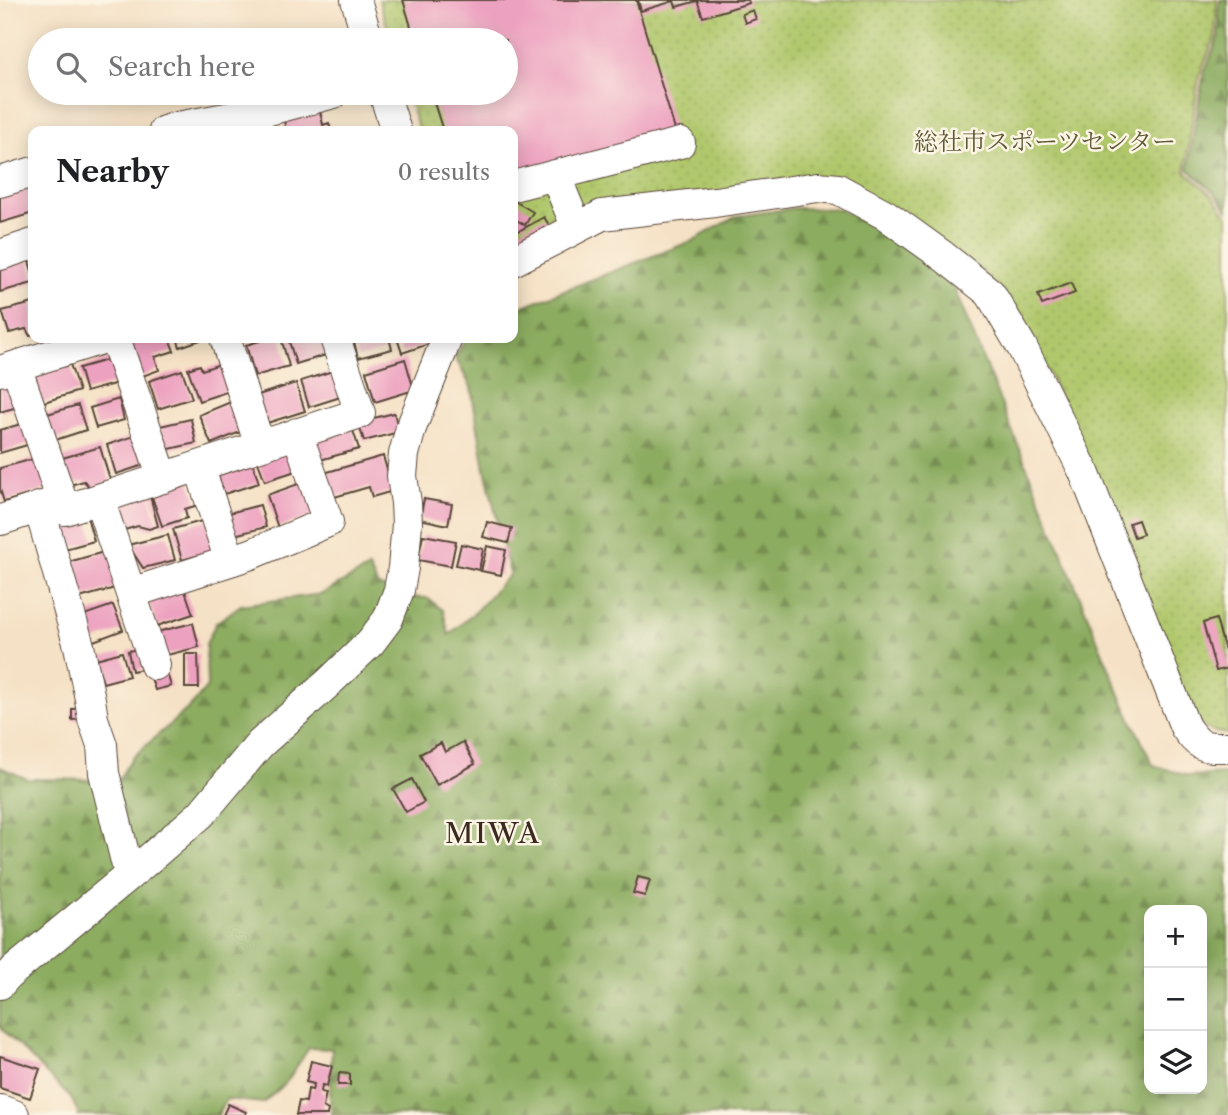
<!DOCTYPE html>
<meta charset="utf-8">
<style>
:root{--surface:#fff;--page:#f2f2f2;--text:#202124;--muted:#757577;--line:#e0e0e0}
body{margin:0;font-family:"Libre Caslon Text","Noto Serif JP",serif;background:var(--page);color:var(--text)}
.controls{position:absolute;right:21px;bottom:21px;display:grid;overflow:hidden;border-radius:14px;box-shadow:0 4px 18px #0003}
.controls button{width:63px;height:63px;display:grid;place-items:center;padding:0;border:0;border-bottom:2px solid var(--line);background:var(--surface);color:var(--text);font:35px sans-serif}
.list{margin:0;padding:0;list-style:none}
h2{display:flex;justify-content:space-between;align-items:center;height:91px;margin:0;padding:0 28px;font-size:30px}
h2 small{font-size:23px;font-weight:400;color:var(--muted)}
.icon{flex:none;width:38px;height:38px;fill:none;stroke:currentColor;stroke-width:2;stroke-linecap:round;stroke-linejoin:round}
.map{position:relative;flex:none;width:1228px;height:1115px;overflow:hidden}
.search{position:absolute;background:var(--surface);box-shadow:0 4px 18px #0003;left:28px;top:28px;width:490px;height:77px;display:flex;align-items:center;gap:18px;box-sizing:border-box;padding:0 24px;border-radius:38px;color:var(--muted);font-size:26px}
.panel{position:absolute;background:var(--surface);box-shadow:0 4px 18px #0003;left:28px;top:126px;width:490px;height:217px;border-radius:14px}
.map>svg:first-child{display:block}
.forest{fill:url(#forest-firs);stroke:#646b3f;stroke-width:2;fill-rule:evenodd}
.park{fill:url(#park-dots);stroke:#767845;stroke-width:2}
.building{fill:#eda1c0}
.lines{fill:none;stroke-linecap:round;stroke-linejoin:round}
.minor-casing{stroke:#574537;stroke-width:32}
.minor{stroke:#fff;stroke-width:30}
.labels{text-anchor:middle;stroke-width:5;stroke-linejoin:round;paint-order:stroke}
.park-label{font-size:24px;fill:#5e5935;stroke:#fcf5e5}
.quarter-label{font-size:28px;letter-spacing:2px;fill:#3b2a1e;stroke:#fcf5e5}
</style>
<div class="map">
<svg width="1228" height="1115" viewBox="0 0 1228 1115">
<defs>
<pattern id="forest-firs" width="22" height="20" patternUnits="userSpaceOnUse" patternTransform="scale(1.75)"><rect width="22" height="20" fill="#8cac60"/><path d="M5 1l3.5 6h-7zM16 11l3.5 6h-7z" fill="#748c4f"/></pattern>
<pattern id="park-dots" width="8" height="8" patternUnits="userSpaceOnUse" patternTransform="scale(1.75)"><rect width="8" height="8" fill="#b0c76c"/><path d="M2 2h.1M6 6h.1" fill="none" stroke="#98ab5d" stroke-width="1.8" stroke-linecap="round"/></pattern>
</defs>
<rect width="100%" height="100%" fill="#fcf5e5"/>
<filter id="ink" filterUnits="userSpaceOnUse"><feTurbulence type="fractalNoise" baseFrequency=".0143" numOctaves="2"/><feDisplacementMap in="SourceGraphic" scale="14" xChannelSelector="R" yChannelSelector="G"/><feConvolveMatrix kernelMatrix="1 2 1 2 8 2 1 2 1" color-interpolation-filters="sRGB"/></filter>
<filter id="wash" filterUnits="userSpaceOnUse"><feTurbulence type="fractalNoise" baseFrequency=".00686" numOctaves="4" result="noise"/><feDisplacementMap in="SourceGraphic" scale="28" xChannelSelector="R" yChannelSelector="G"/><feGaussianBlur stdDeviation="1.57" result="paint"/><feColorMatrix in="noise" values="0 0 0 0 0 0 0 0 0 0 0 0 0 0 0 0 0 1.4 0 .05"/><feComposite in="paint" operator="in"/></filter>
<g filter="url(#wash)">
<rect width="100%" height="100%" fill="#f5e1c5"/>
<path class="forest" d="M1220,0H1228V210L1215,193L1188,169L1203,76L1218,37Z
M795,208L840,209L896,240L954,288L1122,700L1153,765L1188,776L1228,774V1115H332L330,1098L332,1049L309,1048L285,1084L263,1103L226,1099L218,1115H78V1112L71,1098L0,1027V767L27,779L118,780L132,758L193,704L207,687L206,644L216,623L241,605L322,594L369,568L378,586L410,597L427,598L443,610L449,635L475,612L510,574L485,469L471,387L455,357L467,338H513V310L692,241L737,216ZM1149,910H1202V1089H1149Z"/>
<path class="park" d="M379,0H1217L1215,37L1199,76L1185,171L1213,196L1228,216V734C1211,732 1205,730 1194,716L1080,440L1023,318L982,271L844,180L513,245V131H419L407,93H506V40H391Z"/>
<g id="blocks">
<path class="building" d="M403,0H636L675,130L513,178V131H443L431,93H506V40H415Z
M638,0H697V1L676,7L674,1L641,11Z
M697,0H748L749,3L703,17Z
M753,10L756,19L745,23L742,14Z
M320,111L323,125L329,123L331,131H286L284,120Z
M33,184V213L0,223V194Z
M513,200L533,212L525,225L513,218Z
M544,217L549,225L513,246V234Z
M28,258L33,274V283L0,292V266Z
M1071,283L1075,293L1042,305L1038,295Z
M33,303V335L30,336L26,329L9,333L2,311Z
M141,338H169L174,351L155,357L159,370L140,377L128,342Z
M177,338H206L180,347Z
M270,338H281L289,366L255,376L246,345Z
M288,338H324L329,354L296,364Z
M353,338H389L392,349L358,358Z
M397,338H430L432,343L402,353Z
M114,358L121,382L86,392L79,368Z
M405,359L414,390L375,402L366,371Z
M223,363L232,390L199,401L188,369L200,365L202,370Z
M70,364L79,391L41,403L32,376Z
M339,369L347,395L309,407L301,381Z
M182,370L192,398L158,409L149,381Z
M14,379L21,406L0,412V383Z
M296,383L305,411L264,424L255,396Z
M119,399L124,420L96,428L90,408Z
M238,399L250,428L211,444L199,415Z
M78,405L86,430L52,441L44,415Z
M394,413L399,432L364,441L358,422Z
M191,419L196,443L165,450L160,426Z
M28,422L34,443L0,453V430Z
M351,424L359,449L320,460L313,437Z
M143,433L153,462L116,474L107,445Z
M295,446L302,469L265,481L255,454Z
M100,447L111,483L91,489L84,481L67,486L59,459Z
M383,456L393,491L372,497L369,487L331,498L324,473Z
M41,457L49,489L4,502L0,489V468Z
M251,457L259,483L224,494L216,468Z
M189,478L198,505L185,509L187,518L162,526L150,491Z
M304,482L315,515L278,528L267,495Z
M149,492L158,526L149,529L138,526L121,531L113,503Z
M424,499L452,504L448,525L420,519Z
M260,505L266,527L234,535L229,513Z
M86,513L94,541L61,550L53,522Z
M209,519L218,550L182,560L173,529Z
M1138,520L1143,534L1134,537L1129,523Z
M487,522L512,528L508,543L483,537Z
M168,535L175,560L143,568L128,545Z
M423,535L456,541L451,566L418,560Z
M461,544L483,549L479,570L456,565Z
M487,546L506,550L501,575L481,571Z
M111,550L122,586L76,599L65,563Z
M184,588L193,614L157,626L148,600Z
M113,605L123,630L91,642L81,616Z
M1216,619L1228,661V668L1216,671L1203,623Z
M193,623L199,647L163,656L157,632Z
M138,649L143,669L132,671L128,651Z
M122,652L129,676L103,683L96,659Z
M185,654H198L199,688H185Z
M165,667L171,686L155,690L149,672Z
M85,708L86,719L72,720V709Z
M463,742L475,764L437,785L420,754L441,743L445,752Z
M412,779L424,802L406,812L393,789Z
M638,877L650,880L645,896L633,893Z
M0,1056L40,1069L30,1098L0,1088Z
M311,1061L332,1066L327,1086L322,1085L321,1092L326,1093L323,1107L328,1110L327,1115H296L299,1101L306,1102L308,1089L312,1090L314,1084L306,1082Z
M339,1073L350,1074V1085H338Z
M228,1104L246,1112L245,1115H223Z"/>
</g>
</g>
<g filter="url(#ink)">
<use href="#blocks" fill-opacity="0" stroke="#574537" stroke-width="2"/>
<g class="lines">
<defs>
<path id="minor" d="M356,0L368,40
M384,93L396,131
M164,131L177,127L269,110L334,93
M555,175L577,228
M0,182L33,172
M513,186L680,143
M0,255L33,244
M513,261L602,215L715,202L818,187L838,189L886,215L943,256L990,293L1022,347L1084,472L1185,727C1200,748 1203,747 1228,747
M115,338L163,478
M225,338L260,446
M16,366L65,510L360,413L335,338
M0,371L105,338
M99,499L155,665
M39,507L79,646L90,699L93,719L102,745L104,773L129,874
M1,520L58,501
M230,561L251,554L328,522L297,433
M131,593L230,561L199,466
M0,984L7,976L143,864L201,814L260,744L326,685L370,643L388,619L399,590L403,568L407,524L406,503L402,476L404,454L411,428L447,338
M0,1110L14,1115"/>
</defs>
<use href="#minor" class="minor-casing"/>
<use href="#minor" class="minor"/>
</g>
</g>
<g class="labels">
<g class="park-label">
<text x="1045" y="150">総社市スポーツセンター</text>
</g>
<g class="quarter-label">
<text x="493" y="843">MIWA</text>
</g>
</g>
</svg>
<div class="controls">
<button>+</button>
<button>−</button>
<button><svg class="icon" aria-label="layers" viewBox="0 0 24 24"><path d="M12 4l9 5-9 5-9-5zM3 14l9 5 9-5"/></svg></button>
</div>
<div class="search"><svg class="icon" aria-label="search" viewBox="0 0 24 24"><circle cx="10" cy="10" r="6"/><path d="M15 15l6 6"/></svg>Search here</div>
<section class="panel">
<h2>Nearby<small>0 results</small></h2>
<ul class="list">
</ul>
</section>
</div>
